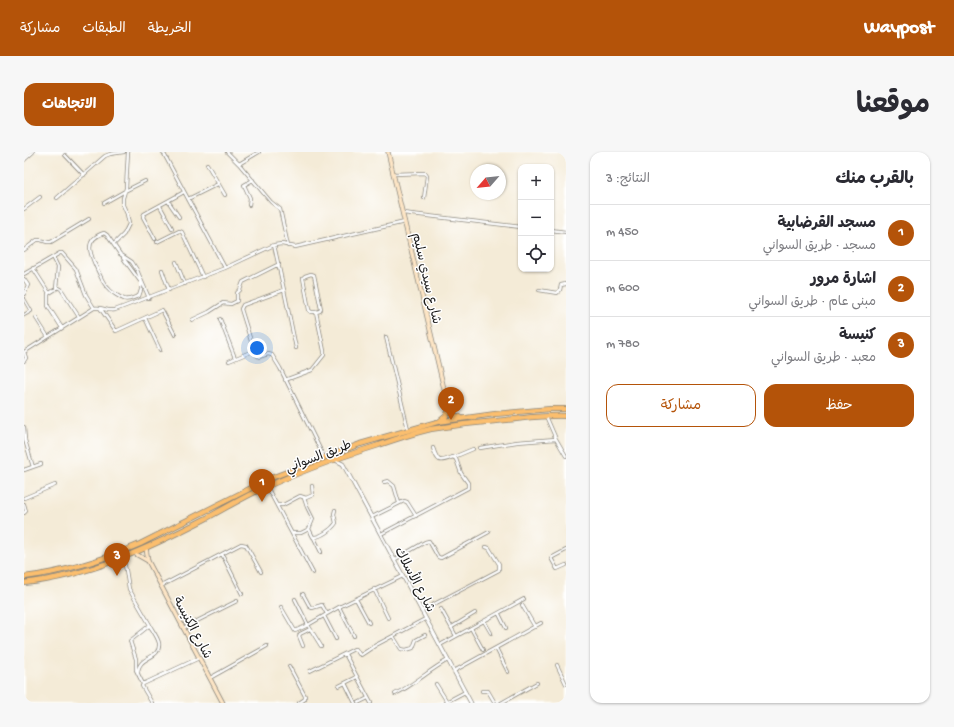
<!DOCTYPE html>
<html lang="ar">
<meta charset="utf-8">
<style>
:root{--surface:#fff;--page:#f7f7f7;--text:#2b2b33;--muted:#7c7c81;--line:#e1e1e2;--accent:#b45309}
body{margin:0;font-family:"Gochi Hand","Playpen Sans Arabic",sans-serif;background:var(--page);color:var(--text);direction:rtl}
.controls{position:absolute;right:12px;top:12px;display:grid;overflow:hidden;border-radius:8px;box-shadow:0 1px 3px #0004}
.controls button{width:36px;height:36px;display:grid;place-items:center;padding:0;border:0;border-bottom:1px solid var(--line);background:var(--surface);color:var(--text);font:20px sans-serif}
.compass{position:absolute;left:446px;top:12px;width:36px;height:36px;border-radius:50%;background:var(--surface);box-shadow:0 1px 3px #0004;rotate:242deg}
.you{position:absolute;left:233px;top:196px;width:14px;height:14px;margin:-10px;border:3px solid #fff;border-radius:50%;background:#1a73e8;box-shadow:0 0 0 6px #1a73e833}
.badge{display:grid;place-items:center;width:26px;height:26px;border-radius:50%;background:var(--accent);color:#fff;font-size:13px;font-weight:700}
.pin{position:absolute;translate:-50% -33px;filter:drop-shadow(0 1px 2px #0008)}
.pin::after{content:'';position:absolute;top:21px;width:14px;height:12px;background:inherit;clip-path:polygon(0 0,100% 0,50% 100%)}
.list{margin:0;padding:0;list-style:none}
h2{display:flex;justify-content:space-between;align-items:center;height:52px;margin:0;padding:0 16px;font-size:17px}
h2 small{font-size:13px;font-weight:400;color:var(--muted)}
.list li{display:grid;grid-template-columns:26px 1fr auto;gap:12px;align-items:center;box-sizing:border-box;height:56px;padding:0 16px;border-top:1px solid var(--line)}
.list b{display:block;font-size:15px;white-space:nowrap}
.list p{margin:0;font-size:13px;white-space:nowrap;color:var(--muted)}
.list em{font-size:13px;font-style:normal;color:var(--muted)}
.actions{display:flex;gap:8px;padding:12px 16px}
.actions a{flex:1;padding:9px 0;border:1px solid var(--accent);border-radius:12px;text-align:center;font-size:14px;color:var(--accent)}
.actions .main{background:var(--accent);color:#fff}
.icon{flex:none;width:22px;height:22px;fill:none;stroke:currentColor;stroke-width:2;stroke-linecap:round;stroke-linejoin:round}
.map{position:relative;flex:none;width:542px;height:551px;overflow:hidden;direction:ltr;border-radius:12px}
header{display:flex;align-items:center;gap:24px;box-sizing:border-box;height:56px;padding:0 20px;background:var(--accent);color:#fff}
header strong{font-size:19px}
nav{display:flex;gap:22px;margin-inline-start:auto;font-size:14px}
.intro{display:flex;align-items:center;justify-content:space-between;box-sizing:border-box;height:96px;padding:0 24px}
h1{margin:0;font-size:28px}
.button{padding:10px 18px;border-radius:12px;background:var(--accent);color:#fff;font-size:14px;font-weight:700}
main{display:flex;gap:24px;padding:0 24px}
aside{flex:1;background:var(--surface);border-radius:12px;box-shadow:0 1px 3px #0004}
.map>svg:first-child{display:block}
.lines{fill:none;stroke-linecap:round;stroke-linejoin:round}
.minor-casing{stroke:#88847a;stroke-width:4}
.tertiary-casing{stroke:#88847a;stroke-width:4.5}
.secondary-casing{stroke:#88847a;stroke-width:5}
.trunk-casing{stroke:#88847a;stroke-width:6}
.minor{stroke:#fff;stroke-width:2.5}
.tertiary{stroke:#fff;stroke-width:3}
.secondary{stroke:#fde5c5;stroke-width:3.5}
.trunk{stroke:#fbbe6e;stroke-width:4.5}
.labels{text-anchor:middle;stroke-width:3;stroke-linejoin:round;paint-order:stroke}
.street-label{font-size:13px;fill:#1c1c1c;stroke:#fff}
</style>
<header>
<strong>Waypost</strong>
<nav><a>الخريطة</a><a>الطبقات</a><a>مشاركة</a></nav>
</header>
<div class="intro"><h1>موقعنا</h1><a class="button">الاتجاهات</a></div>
<main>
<aside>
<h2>بالقرب منك<small>النتائج: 3</small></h2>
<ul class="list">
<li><span class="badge">1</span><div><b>مسجد القرضابية</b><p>مسجد · طريق السواني</p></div><em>450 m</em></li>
<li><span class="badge">2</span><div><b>اشارة مرور</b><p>مبنى عام · طريق السواني</p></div><em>600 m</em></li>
<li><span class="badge">3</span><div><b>كنيسة</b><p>معبد · طريق السواني</p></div><em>780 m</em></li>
</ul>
<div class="actions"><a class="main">حفظ</a><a>مشاركة</a></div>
</aside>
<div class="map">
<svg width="542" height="551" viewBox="0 0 542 551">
<rect width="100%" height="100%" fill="#fff"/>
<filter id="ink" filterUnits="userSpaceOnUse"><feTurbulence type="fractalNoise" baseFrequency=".025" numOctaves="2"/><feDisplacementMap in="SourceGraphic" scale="8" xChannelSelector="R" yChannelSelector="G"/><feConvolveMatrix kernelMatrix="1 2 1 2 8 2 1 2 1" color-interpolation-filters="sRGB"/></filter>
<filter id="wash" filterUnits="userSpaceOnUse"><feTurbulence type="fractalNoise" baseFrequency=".012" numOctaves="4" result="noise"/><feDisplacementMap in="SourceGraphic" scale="16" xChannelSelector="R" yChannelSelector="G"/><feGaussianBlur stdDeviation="0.9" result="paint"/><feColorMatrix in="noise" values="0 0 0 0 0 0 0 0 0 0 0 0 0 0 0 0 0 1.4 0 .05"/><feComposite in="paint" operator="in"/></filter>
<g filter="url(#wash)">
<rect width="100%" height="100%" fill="#f4ebd7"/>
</g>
<g filter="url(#ink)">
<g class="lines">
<defs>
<path id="minor" d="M139,0L201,116
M203,0L215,12L247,50L256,57L264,94
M41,3L60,23
M0,8L9,0
M183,12L201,43
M215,12L235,0
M369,22L401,21L403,24L400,46
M33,46L81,4L86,2L100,0
M164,47L194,32
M144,49L155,65
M80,51L101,39L121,29
M225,53L226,46L220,33L229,28
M136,54L148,76
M0,57L16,45
M379,61L497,75
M527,78L542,80
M131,87L119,65L120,62L160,40
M133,90L155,79L158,80L179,125
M90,92L100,82L105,72L103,62L99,53V46L102,36L104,0
M250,93L260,138L219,153L217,157L231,202L235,205L244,202L248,203L256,216L300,305
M0,98L13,88C18,87 22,91 27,90L65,67
M29,105L34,115L32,137L24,142V154L38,176
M99,106L116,129
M152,110L161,132
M9,116L25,141
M138,118L145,138
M0,122L36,101H38L52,117L62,143L70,156
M0,127L4,133L0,142
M117,127V138L115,144C110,145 105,149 100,147C97,146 87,140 85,137C79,132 77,125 74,119C67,104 58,88 80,81L83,83L96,102L108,110L113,118L125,146
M33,135L37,137L55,165
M260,138L272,196
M515,138L533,141L536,138L537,133L542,132
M0,147L7,159L0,163
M76,156L92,179L138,158L151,183
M12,166L24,185
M121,166L136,198
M196,167L211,206
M168,168L185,160L199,151L207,152L213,149V141L216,138L219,130L255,112
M362,185L384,277
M0,209L2,206L0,200L70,156C77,154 83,160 91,158L201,116L250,93L258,92L271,95L381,70
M205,209L229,199
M261,228L288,218L300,203V199L292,160H287L285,158L279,126L281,124L287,122L290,123L297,157L296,159L292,160
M522,264L532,287L542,304
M0,275L1,288L9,315
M456,296L493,290L532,287
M430,305L449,297
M0,318L17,312
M360,330L364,329L370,334L375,351
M243,335L289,421
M0,346L31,333
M280,346L283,355L289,367L285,377
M0,352L2,359L0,361
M253,353H259L276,344L282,346L289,343L288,334
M348,365L380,349L383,350L392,364
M269,381H277L285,377L289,385C296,386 308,377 312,371L310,362L311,358
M357,382L444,336V331L437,321L432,307L429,305C415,310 414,311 409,296
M290,386L297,400
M542,398L527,406L533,417L542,413
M198,402L218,442
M99,406L102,418L105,437L126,473L106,489L112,507V518L119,532
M370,408L401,390L405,389L414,405L417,406L465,380
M137,434L217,392L222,393L237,420
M350,437L364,466
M279,442L286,455L288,456L298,453L303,462
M332,447L345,471
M498,453L511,475
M257,455L271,479L284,473L271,447
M315,455L330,484
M417,457L432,484
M397,459L475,418V412L465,396L462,395
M475,462L482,476
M300,464L312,487
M460,469L467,481
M428,475L451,461
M159,476L213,449
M447,476L459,498
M369,484L377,497L382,498L389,496L392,488L401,483
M416,493L500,447
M279,494L275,484L276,482L286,477
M297,494L284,473L315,455L379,424
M472,496L484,520
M321,502L347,551
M533,513L542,532
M265,514L281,544V547L275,551
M286,519L330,497H332L335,502L337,503L352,493L401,467
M430,519L517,471
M114,521C114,503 137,508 135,491C134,486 129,479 126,474
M186,526L243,494
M321,531L331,551
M412,532L422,548L421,551
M315,534L333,525
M458,539H464L471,551
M371,542C390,533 405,518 424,508
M422,550L441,540
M128,551L118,534L119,532L175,506
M334,551L344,546
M477,551L513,531"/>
<path id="tertiary" d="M311,308L319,312L447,551"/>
<path id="secondary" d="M364,0L425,258
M122,396L124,409L199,551
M110,401L124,409"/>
<path id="trunk" d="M416,269L422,264L425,258L428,262L436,265
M0,425C41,420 79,408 116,392L247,326L336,292L413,270L471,262L526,257H542
M0,431C66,424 125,396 183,366C199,357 215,348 231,340C271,321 313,306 355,293C372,287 390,281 407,277C432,273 457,270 482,268C502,266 522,263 542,264"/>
</defs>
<use href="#minor" class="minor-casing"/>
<use href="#tertiary" class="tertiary-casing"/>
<use href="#secondary" class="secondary-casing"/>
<use href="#trunk" class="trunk-casing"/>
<use href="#minor" class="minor"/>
<use href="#tertiary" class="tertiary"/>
<use href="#secondary" class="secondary"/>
<use href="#trunk" class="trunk"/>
</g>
</g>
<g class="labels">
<g class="street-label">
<text transform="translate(404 126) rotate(77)" y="5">شارع سيدي سليم</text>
<text transform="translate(294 303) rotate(-21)" y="5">طريق السواني</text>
<text transform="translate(392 427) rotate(62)" y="5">شارع الأسلاك</text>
<text transform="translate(170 475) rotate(62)" y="5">شارع الكنيسة</text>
</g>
</g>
</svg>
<div class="controls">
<button>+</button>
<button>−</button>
<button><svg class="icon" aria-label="locate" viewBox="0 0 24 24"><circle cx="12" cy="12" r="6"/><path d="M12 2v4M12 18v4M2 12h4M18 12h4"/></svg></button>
</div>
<svg class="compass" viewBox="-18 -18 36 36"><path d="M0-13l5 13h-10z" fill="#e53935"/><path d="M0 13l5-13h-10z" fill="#7c7c81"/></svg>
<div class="you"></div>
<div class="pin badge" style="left:238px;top:350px">1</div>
<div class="pin badge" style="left:427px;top:268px">2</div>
<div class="pin badge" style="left:93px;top:424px">3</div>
</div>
</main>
